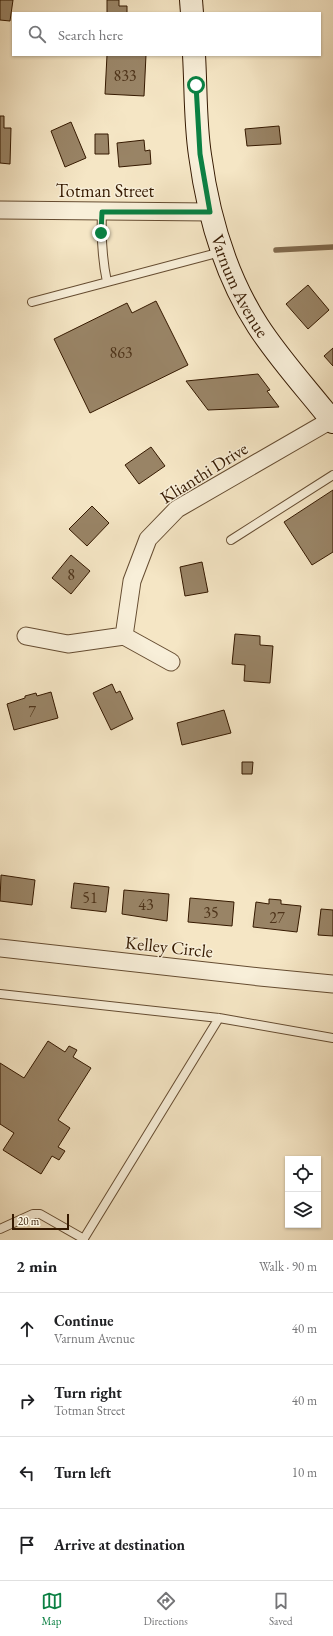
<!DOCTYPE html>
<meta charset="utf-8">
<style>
:root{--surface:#fff;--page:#f6f6f6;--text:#202124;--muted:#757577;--line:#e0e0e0;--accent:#0b8043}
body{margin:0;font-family:"EB Garamond",serif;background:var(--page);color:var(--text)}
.controls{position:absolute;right:12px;bottom:12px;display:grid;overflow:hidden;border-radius:0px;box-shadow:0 1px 3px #0004}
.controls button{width:36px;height:36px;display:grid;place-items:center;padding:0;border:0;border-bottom:1px solid var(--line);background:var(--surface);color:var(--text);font:20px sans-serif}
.scale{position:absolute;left:12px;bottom:10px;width:57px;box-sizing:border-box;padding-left:4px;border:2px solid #351900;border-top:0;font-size:11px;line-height:14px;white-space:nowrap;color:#351900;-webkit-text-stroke:3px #f8efd9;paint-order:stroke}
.stop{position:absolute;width:12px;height:12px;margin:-9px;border:3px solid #0b8043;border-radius:50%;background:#fff}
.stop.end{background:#0b8043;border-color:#fff;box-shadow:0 1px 4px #0008}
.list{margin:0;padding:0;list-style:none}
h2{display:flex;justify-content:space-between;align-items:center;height:52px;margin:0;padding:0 16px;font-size:17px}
h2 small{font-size:13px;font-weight:400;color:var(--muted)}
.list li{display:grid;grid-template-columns:26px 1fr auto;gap:12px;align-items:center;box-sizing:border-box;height:72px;padding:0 16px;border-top:1px solid var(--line)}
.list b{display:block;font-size:15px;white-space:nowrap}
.list p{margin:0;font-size:13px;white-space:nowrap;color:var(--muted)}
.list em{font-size:13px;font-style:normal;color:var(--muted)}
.icon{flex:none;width:22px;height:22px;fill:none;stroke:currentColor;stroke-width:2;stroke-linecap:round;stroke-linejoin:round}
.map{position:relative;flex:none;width:333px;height:1240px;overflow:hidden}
.search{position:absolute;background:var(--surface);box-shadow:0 1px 3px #0004;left:12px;right:12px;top:12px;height:44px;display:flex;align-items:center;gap:10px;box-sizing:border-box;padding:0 14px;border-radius:0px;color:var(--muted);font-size:15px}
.sheet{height:340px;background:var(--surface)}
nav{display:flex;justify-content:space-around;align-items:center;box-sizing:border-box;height:56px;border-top:1px solid var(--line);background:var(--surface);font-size:11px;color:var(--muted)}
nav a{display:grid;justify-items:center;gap:2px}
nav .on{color:var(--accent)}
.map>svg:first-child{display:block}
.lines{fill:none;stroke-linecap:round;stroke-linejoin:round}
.stream{stroke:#816a4e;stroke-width:5.5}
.building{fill:#998466;stroke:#351900}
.lane-casing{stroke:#654c31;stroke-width:10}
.street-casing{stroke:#654c31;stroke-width:19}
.secondary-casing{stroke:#351900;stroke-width:24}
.lane{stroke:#f8efd9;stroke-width:8}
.street{stroke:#f8efd9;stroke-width:17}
.secondary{stroke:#f8efd9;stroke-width:22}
.route{stroke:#0b8043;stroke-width:5}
.labels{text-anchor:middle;stroke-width:3;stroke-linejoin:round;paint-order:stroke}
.number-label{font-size:16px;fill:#4e341a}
.street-label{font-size:18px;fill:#351900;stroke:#f8efd9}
</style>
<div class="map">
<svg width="333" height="1240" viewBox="0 0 333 1240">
<rect width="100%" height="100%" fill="#f5e6c5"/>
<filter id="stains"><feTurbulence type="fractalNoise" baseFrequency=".005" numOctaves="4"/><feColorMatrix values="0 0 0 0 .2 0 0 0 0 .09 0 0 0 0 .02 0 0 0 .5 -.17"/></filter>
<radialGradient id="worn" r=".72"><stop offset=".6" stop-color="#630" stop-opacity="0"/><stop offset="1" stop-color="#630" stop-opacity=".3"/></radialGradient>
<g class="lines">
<path class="stream" d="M276,250L333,247"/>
</g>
<path class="building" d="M0,0H13L10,21L0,20Z
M107,0H119V6H127V13H107Z
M107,55H146L144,96L105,94Z
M0,116H4V128H11L10,164L0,163Z
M71,122L86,158L65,167L51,131Z
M279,126L281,144L247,146L245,129Z
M95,134H108L109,154H95Z
M144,140L145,151L150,150L151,164L119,167L117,143Z
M308,285L329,310L308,329L286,304Z
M156,301L188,365L90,413L54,339L127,303L132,313Z
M333,348V366L324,356Z
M258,374L270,390L267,391L279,407L208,410L186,381Z
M151,447L165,466L139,484L125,465Z
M333,490V552L312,565L284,522Z
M92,506L109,523L87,546L69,529Z
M71,555L90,571L71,594L52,578Z
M202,562L208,592L185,596L180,567Z
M235,634L260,636V645L273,646L270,683L244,681L245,665L232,664Z
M112,684L116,693L120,691L133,719L111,730L93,693Z
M51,692L58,718L14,730L7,704L25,698V696L36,693L37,696Z
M224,710L231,733L182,745L177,723Z
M242,762H253L252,774H242Z
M1,875L35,880L32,905L0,901Z
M74,883L109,887L106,912L71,908Z
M124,890L169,894L167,921L122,914Z
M190,898L234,902L232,926L188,922Z
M269,899L281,900V904L301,906L297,932L253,927L256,902L269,904Z
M321,909L333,910V936L318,935Z
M48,1041L65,1052L69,1046L77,1050L73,1057L91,1068L58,1120L70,1128L58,1147L65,1151L59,1160L52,1156L41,1174L3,1150L14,1133L0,1124V1063L24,1078Z"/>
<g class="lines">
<defs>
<path id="lane" d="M102,212C101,236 102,258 107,282
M32,302L221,252
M231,540L333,475
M0,994L219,1018L333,1038
M0,1229L33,1214H40L84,1239
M83,1240L219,1018"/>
<path id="street" d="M0,210L210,212
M26,636L68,644L124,636L171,662
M124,636L132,581L148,539L177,509L331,420
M0,948L260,977L333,984"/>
<g id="secondary">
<path d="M191,0L192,13"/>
<path id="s1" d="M194,55C196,88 195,122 200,155C208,215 225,275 258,326C280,360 308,390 333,422"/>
</g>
</defs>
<use href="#lane" class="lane-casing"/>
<use href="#street" class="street-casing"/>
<use href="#secondary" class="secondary-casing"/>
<use href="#lane" class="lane"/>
<use href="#street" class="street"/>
<use href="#secondary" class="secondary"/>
</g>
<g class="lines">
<path class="route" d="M101,233L102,212H210L200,154L196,85"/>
</g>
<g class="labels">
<g class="number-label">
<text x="125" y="81">833</text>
<text x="121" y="358">863</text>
<text x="71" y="580">8</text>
<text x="32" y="717">7</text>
<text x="90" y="903">51</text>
<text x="146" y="910">43</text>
<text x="211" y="918">35</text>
<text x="277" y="923">27</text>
</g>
<g class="street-label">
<text x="105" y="197">Totman Street</text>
<text dy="6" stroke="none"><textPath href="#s1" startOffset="238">Varnum Avenue</textPath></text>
<text transform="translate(204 473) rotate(-32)" y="6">Klianthi Drive</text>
<text transform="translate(169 947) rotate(6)" y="6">Kelley Circle</text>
</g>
</g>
<rect width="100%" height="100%" filter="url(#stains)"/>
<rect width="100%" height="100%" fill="url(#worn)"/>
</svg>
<div class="controls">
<button><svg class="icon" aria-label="locate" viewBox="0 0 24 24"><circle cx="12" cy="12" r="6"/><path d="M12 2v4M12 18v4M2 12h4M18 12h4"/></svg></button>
<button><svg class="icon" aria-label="layers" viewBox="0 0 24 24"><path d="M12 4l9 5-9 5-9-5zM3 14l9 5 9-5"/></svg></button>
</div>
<div class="scale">20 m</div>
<div class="stop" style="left:196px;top:85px"></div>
<div class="stop end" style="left:101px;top:233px"></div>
<div class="search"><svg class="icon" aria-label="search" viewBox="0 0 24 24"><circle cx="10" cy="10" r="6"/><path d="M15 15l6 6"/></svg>Search here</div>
</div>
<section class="sheet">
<h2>2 min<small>Walk · 90 m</small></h2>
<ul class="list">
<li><svg class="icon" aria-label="ahead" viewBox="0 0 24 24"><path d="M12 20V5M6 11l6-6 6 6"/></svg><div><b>Continue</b><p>Varnum Avenue</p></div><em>40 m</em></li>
<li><svg class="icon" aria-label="right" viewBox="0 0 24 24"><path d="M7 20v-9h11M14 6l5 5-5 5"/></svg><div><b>Turn right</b><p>Totman Street</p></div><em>40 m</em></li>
<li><svg class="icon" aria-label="left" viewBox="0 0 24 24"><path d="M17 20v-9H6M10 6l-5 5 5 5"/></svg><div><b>Turn left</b></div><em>10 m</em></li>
<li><svg class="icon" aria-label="arrive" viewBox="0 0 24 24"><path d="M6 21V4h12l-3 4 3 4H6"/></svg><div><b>Arrive at destination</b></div></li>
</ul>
</section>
<nav>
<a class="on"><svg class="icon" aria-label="map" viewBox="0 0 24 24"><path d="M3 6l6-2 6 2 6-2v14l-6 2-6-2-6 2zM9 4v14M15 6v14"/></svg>Map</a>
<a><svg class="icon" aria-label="directions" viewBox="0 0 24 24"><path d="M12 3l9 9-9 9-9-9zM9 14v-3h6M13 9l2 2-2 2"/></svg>Directions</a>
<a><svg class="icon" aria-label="saved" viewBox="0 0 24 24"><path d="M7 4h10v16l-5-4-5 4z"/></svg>Saved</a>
</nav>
